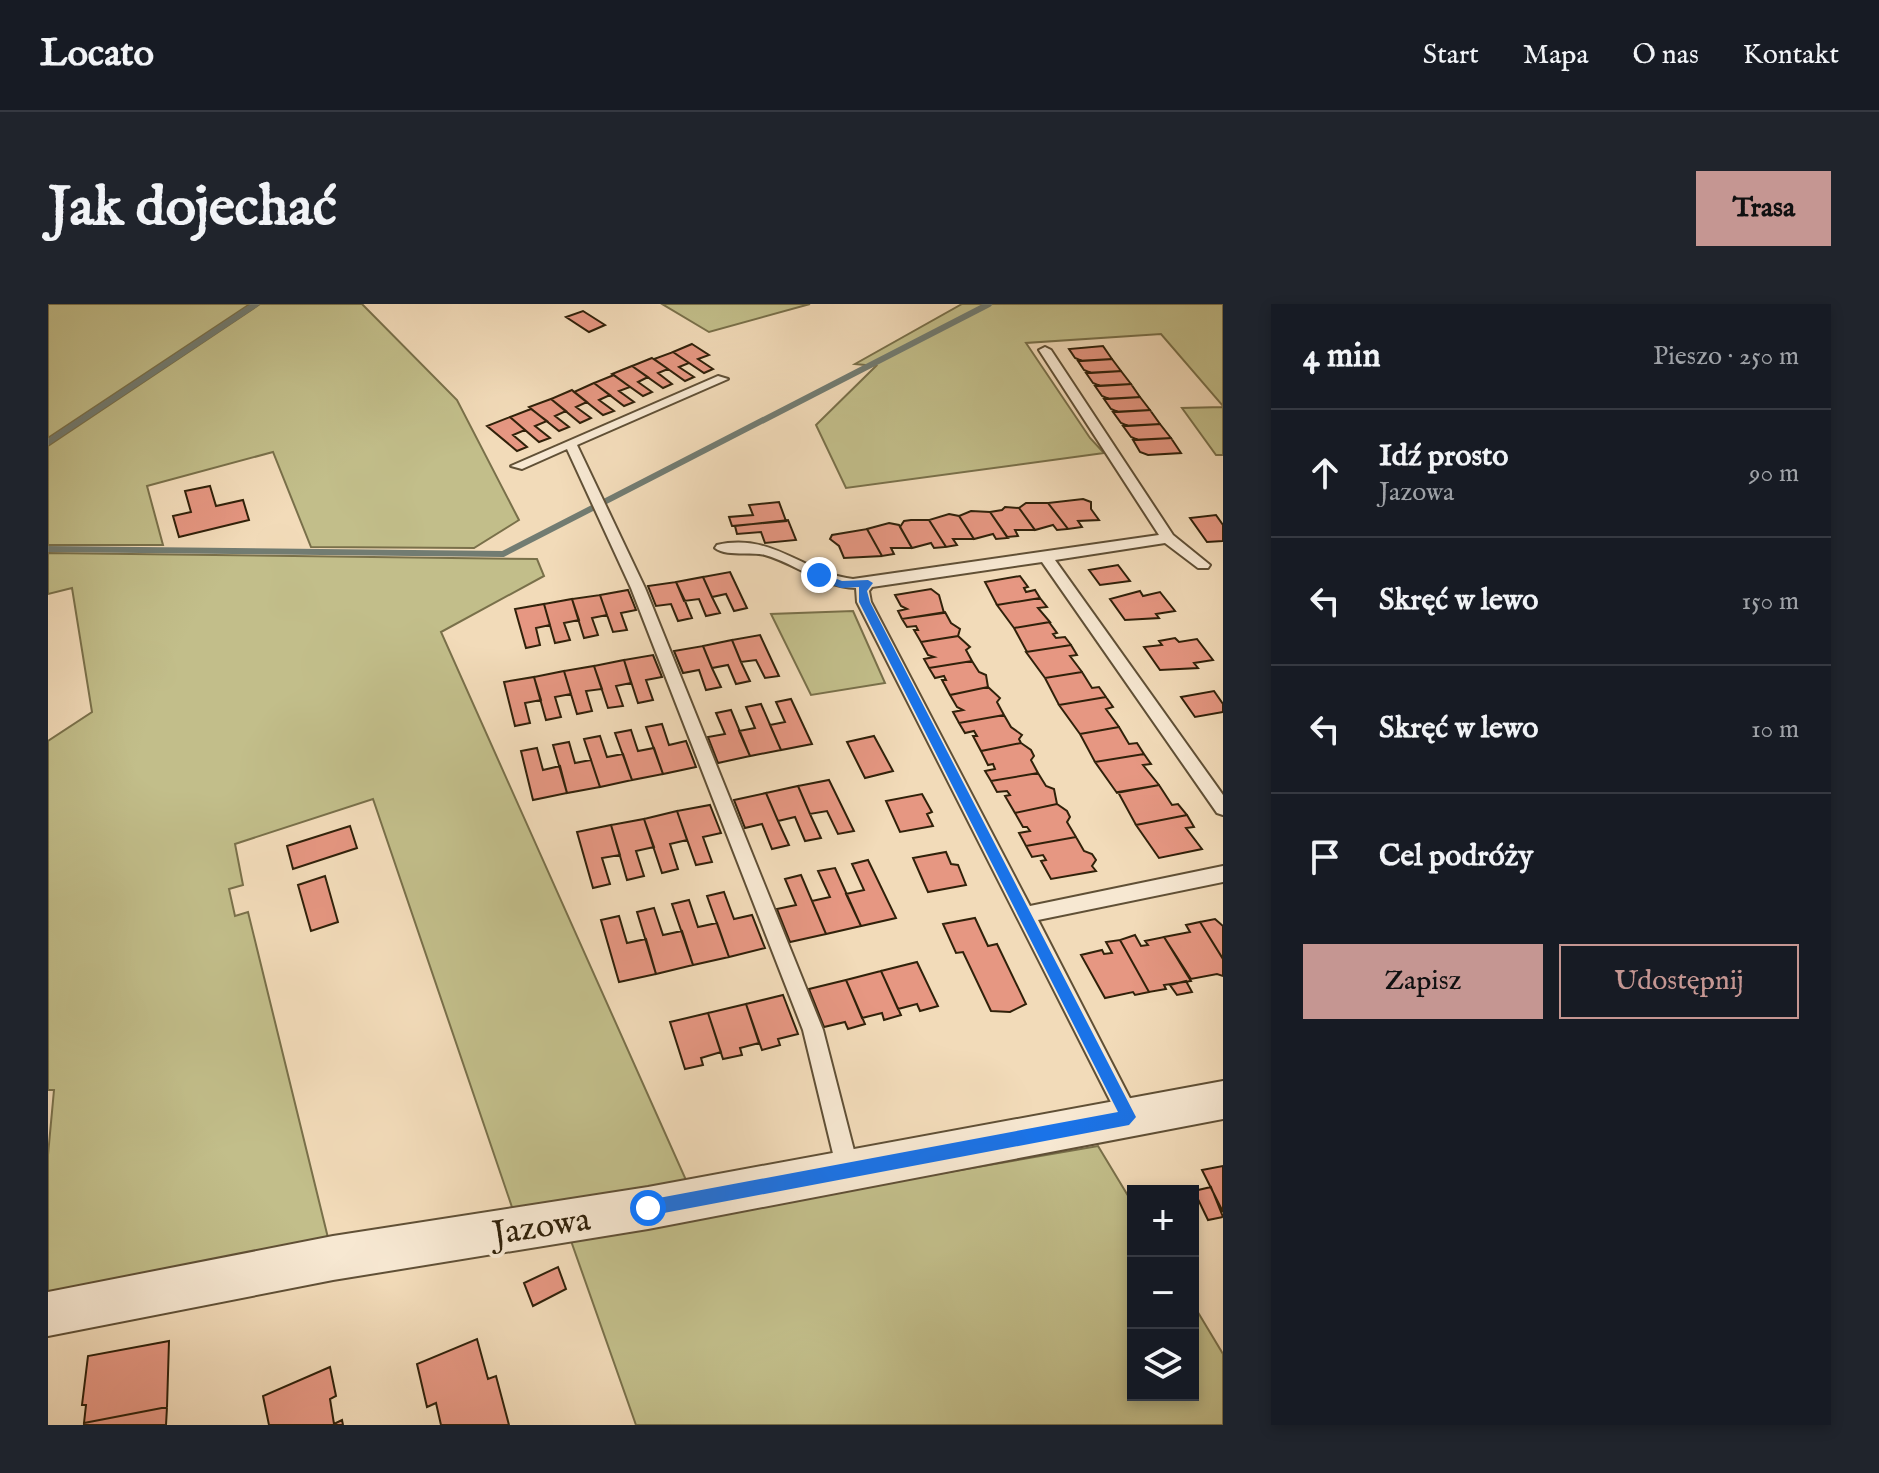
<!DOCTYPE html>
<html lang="pl">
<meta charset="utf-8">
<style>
:root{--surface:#171b24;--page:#20242c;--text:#f1f3f6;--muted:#9ea1a6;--line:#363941;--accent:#c59692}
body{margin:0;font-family:"IM FELL English",serif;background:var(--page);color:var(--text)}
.controls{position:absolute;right:24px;bottom:24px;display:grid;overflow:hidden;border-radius:0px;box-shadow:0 4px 12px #0003}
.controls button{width:72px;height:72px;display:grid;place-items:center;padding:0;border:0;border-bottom:2px solid var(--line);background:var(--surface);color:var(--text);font:40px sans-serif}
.stop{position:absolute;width:24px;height:24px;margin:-18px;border:6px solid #1a73e8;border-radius:50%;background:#fff}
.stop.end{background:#1a73e8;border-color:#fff;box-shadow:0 2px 8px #0008}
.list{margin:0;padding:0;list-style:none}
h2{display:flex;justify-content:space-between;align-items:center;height:104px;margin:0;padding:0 32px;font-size:34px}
h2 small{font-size:26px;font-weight:400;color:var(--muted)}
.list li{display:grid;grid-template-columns:52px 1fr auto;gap:24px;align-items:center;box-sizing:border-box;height:128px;padding:0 32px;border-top:2px solid var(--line)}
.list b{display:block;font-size:30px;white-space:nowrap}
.list p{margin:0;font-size:26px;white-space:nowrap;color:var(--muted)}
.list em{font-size:26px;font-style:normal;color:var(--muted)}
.actions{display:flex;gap:16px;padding:24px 32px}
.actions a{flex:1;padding:18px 0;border:2px solid var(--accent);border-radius:0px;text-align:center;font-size:28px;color:var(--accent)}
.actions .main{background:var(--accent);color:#111}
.icon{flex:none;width:44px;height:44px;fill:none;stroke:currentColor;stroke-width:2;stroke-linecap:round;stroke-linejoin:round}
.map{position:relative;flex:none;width:1175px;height:1121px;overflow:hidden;border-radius:0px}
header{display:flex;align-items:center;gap:48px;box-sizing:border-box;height:112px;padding:0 40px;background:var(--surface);border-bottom:2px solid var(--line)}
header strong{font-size:38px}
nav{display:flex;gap:44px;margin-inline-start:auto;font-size:28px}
.intro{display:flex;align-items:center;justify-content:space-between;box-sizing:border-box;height:192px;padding:0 48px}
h1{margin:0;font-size:56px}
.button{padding:20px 36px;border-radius:0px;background:var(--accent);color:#111;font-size:28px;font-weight:700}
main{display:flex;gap:48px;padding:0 48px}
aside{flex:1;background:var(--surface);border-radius:0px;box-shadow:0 4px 12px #0003}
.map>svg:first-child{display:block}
.green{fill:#c2be8a;stroke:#79704a;stroke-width:2}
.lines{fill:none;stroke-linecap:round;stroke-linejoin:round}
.stream{stroke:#727c72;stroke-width:6}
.building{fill:#e69782;stroke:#30210a;stroke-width:2}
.service-casing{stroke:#605036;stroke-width:4}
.minor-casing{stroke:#605036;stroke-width:4}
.service{fill:#f7e8d2;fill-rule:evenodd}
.minor{fill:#f7e8d2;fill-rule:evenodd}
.route{fill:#1a73e8}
.labels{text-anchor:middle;stroke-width:8;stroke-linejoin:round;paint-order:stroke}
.near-street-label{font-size:34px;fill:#30210a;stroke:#f7e8d2}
</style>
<header>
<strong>Locato</strong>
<nav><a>Start</a><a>Mapa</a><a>O nas</a><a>Kontakt</a></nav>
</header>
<div class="intro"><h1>Jak dojechać</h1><a class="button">Trasa</a></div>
<main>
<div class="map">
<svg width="1175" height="1121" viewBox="0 0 1175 1121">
<rect width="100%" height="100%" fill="#f2dbb9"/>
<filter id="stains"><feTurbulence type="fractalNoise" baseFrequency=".0025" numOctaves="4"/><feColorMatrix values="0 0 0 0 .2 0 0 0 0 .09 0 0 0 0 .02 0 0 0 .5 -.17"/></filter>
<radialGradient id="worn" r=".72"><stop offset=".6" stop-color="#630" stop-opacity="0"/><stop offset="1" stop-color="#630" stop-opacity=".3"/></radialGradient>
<path class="green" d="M0,0H202L0,134Z
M212,0H314L409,96L471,216L426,244L263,243L225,148L99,182L115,241H0V142Z
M614,0H762L661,28Z
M914,0H1175V102L1113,30L978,39L1042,134L1056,149L798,184L768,121L828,62L807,60Z
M1175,103V151H1168L1134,104Z
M0,249L489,255L496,272L393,328L638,876L466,909L325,495L187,540L195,581L181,585L187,612L200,608L282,942L0,991V851L6,786H0V437L44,408L24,284L0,290Z
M805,307L837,379L763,391L723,310Z
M1050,842L1085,900V1091H1145V1000L1175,1050V1121H588L522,934Z"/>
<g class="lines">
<path class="stream" d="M0,138L208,0
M0,245L455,250L941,0"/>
</g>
<path class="building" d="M535,7L557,21L541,28L518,13Z
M644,40L661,51L650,55L665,65L656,69L625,48Z
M1055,42L1064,55L1034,57L1027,54L1021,45Z
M625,48L641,59L631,63L646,73L637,77L606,55Z
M604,54L620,65L610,69L624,80L615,84L584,62Z
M1064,55L1073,67L1043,69L1036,66L1030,57Z
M584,62L600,73L590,78L604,88L595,92L564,70Z
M1073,67L1083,80L1052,82L1045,79L1038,69Z
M566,71L582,83L571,87L586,98L576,102L546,79Z
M546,79L562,91L551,96L566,107L555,111L526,88Z
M1083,80L1092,93L1061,95L1054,92L1047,82Z
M524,86L539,98L528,103L543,114L532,119L503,95Z
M1092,93L1102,106L1070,108L1063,105L1056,95Z
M503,95L518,107L507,112L521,123L511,127L481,103Z
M483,105L499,117L487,122L502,134L491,138L462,113Z
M1102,106L1112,120L1080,122L1073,119L1065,108Z
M462,113L477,126L465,131L479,143L469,147L439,122Z
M1112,120L1123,134L1090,136L1083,133L1075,122Z
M1123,134L1133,149L1100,151L1092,148L1085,136Z
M162,182L168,202L195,196L201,216L131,233L125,212L143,208L137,187Z
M1035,195L1043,198V205L1051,216L1030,217L1034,223L1020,225L1000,199Z
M731,198L738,217L684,222L681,213L705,211L701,201Z
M978,199H1000L1020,225L1009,226L1005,221L987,226L971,204Z
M957,203L971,204L987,226H967L970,232L959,233L942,208L954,206Z
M923,207L942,208L960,234L948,235L945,230L926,235L911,212Z
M901,210L911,212L926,235H905L909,241L898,243L881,216Z
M1168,211L1175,221V237L1159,238L1142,214Z
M740,216L748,236L717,239L713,228L689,230L687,222Z
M863,216H881L898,243L886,244L883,239L864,244L852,223L856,217Z
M841,219L851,221L864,244H843L846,250L834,252L819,225Z
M819,225L834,252L796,254L791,242L782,235L784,231Z
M1070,261L1082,277L1052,281L1041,266Z
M682,268L699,304L686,307L678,290L664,293L655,273Z
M972,272L980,283L976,284L978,288L987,286L992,294L949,301L937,278Z
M655,273L664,293L672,309L658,312L651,295L636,297L628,278Z
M628,278L637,297L644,314L630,317L623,300L608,302L600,282Z
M883,285L891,291L896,309L854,315L850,307L859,305L853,302L847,291Z
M580,286L588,306L573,309L579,326L565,328L552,291Z
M1092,287L1095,292L1112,288L1127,307L1108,310L1111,314L1077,316L1062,295Z
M552,291L559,311L544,314L550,331L536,334L524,295Z
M992,294L999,303L990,304L1002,318L966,324L949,301Z
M524,295L531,316L516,319L522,336L507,339L496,300Z
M496,300L502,321L488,324L492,341L478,344L467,305Z
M897,308L903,319L912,325L910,332L873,338L866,326H870L868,322L859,323L854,315Z
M1001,318L1009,329L1005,330L1008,334L1017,333L1023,341L979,348L966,324Z
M712,331L731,372L717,374L708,356L693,358L684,336Z
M910,332L922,343L918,346L924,357L881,364L876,355L886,353L880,351L873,338Z
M1127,334L1131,338L1149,335L1165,356L1146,359L1150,364L1112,366L1096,343L1114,341L1111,337Z
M684,336L693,358L702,377L688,380L680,361L664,364L655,342Z
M1023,341L1029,351L1022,352L1034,368L997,374L978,348Z
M655,342L664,364L673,383L658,386L651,366L635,369L626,347Z
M605,351L614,373L598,376L605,396L590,399L576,356Z
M576,356L583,379L568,382L575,402L560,404L546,362Z
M924,357L931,368L938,371L940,383L902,391L894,376H898L896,372L887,374L881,364Z
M546,362L554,385L538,387L544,407L529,410L516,367Z
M516,367L523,390L507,393L513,413L498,416L486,373Z
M1034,368L1044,384L1051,383L1058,393L1011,401L997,374Z
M486,373L493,396L477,399L482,419L467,422L456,378Z
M940,383L952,394L949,398L956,411L911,419L905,408L915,406L909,403L902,391Z
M1166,387L1175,400V408L1147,413L1133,393Z
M1058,393L1065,403L1058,405L1071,423L1032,430L1011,401Z
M743,395L764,440L733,446L722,421L737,418L728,398Z
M713,400L733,446L702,452L691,427L707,424L698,403Z
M683,406L702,452L670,459L660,433L677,430L668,409Z
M956,411L963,423L974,431L971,435L973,439L933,447L925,432H929L926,427L917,429L911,419Z
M614,420L621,441L638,437L648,463L615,470L598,423Z
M1071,423L1081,440L1089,439L1096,450L1047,458L1032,430Z
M583,426L590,447L606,444L615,470L584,476L567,429Z
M552,432L559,453L575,450L584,476L552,483L536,435Z
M826,432L845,467L817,474L799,438Z
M521,438L527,459L543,456L552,483L519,489L505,441Z
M973,439L983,446L986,452L983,456L990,469L943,477L937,467L947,465L945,460L940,461L933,447Z
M489,444L495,466L512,462L519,489L485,496L473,447Z
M1096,450L1103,460L1095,461L1111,481L1069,489L1047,458Z
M990,469L998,482L1006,485L1009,500L967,509L957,492L962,491L959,487L949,488L943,477Z
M781,476L806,527L790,530L779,507L762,510L750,482Z
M1111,481L1124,501L1130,500L1139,511L1088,521L1070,488Z
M750,482L762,510L773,534L757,537L747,513L730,517L718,489Z
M718,489L730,517L741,541L724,545L714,520L697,524L686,496Z
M874,490L884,508L879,510L885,522L852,528L838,497Z
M1009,500L1019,507L1022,513L1019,518L1028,533L978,542L971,529L982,527L979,523H975L967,509Z
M662,501L673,529L655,533L664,558L648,561L629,507Z
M629,507L639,536L622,540L630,565L614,569L596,515Z
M1139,511L1146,523L1138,524L1154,545L1111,554L1088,521Z
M596,515L606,543L588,547L596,572L579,576L563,521Z
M563,521L572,551L554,554L562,580L545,584L529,528Z
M302,522L309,544L245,565L239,542Z
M1028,533L1036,547L1044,550L1048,556L1044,562L1048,567L1003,575L993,557L998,556L995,551L984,553L978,542Z
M898,548L903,560L910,561L918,581L880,588L865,554Z
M820,556L848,614L813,622L798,590L816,586L804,560Z
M787,564L813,622L778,630L764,597L782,593L770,567Z
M753,571L778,630L742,638L729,605L748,601L737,575Z
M277,572L290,618L263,627L250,581Z
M676,588L686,615L704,611L717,644L681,653L659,592Z
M641,596L650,623L669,619L681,653L645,661L624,600Z
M606,604L615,631L634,627L645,661L608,670L589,608Z
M571,612L579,639L598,635L608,670L571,678L553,616Z
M927,614L940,642L949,640L978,700L962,708L943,707L915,648L908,649L895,620Z
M1167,615L1175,622V655L1152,618Z
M1152,618L1175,655V672L1169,670L1143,675L1116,633L1142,628L1138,621Z
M1087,631L1093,642L1100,641L1097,637L1116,633L1143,677L1116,681L1118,685L1101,688L1072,636Z
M1072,636L1101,688L1087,691L1085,688L1057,694L1033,651L1054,646L1056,650L1064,649L1058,638Z
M869,658L890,702L872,707L869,700L850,705L833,667Z
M833,667L853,711L836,716L834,709L814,714L798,676Z
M798,676L817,720L800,725L797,718L776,723L761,685Z
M1138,677L1144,688L1129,691L1122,681Z
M735,691L750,730L730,735L732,741L714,746L698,700Z
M698,700L711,739L692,744L694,751L675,755L660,709Z
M660,709L673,748L653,754L655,761L637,765L622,718Z
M1175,862V908L1154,866Z
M1163,883L1175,913L1160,916L1146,887Z
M510,963L518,985L485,1002L476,979Z
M429,1035L440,1075L448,1072L461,1121H393L388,1099L379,1103L369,1060Z
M121,1037L119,1103L36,1119L38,1101H34L40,1052Z
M282,1063L288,1092L282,1095L286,1120L294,1116L295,1121H221L215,1092Z
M119,1103L118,1121H36V1119Z"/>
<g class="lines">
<defs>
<path id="service" d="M997,43L1003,46L1125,231L1162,261L1160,264H1150L1117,239L1007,256L1175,491V511L1169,509L994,258L824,283L821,287L823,298L982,602L1175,562V578L990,616L1088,806L1092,813L1088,820L1081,823L1074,820L809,298L808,284C773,283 749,260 717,251C702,247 678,253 667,244L669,241C726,228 756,270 805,275L1111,231L991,46Z
M670,72L680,75L529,141L597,284L775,726L811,866L808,874L800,877L792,874L789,866L755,726L583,284L519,145L474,165L463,162Z"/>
<path id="minor" d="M1175,777V815L600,925L285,976L0,1032V988L285,932L600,883Z"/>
</defs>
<use href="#service" class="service-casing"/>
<use href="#minor" class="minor-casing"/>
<use href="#service" class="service"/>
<use href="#minor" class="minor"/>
</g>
<path class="route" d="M771,268L794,277L820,276L825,279L819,287L822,298L1088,813L1081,821L600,912L592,904L600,896L1070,808L811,298V283L793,284L767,274V269Z"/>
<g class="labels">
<g class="near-street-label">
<text transform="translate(493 921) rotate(-9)" y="12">Jazowa</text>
</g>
</g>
<rect width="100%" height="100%" filter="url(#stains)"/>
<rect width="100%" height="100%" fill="url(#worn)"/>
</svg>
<div class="controls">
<button>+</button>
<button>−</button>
<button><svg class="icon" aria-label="layers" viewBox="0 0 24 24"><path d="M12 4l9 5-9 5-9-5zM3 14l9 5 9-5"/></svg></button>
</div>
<div class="stop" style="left:600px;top:904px"></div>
<div class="stop end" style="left:771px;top:271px"></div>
</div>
<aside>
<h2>4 min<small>Pieszo · 250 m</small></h2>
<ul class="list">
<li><svg class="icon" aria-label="ahead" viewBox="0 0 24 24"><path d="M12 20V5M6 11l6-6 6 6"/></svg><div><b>Idź prosto</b><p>Jazowa</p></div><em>90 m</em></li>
<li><svg class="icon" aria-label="left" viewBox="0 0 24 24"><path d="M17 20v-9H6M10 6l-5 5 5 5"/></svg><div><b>Skręć w lewo</b></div><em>150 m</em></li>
<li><svg class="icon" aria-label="left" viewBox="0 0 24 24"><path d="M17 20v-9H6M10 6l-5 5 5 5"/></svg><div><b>Skręć w lewo</b></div><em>10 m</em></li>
<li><svg class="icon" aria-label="arrive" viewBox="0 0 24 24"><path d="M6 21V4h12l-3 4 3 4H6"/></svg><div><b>Cel podróży</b></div></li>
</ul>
<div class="actions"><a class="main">Zapisz</a><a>Udostępnij</a></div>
</aside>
</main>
